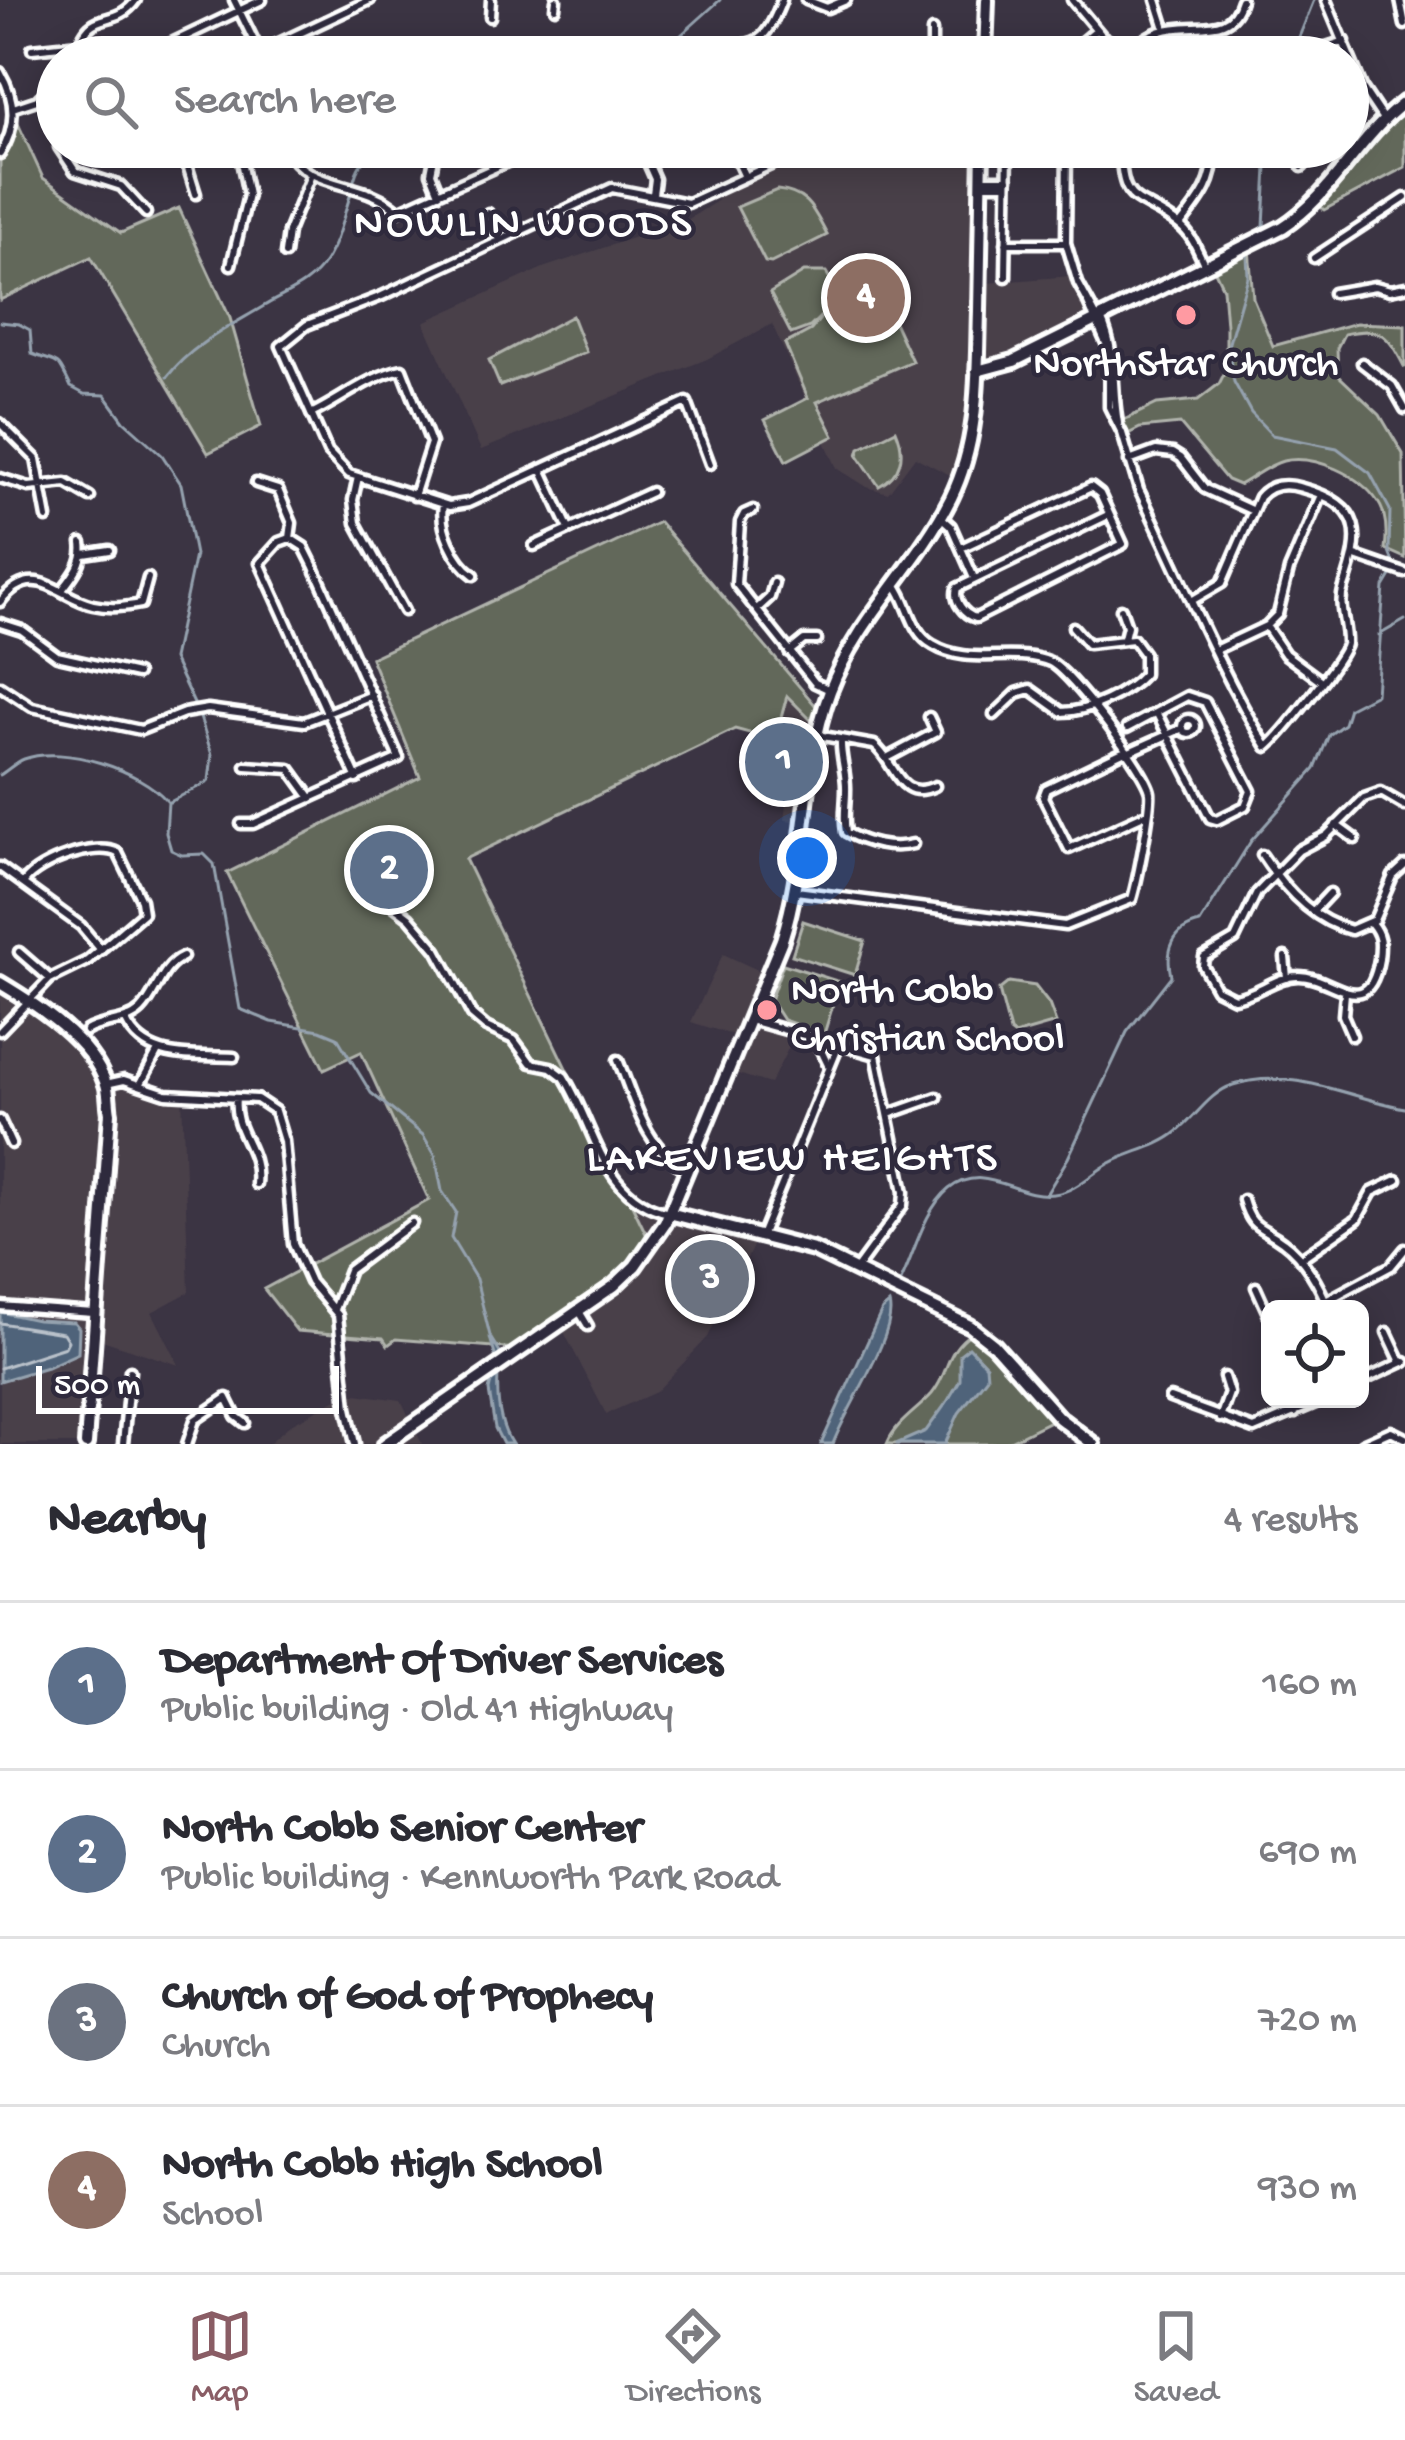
<!DOCTYPE html>
<meta charset="utf-8">
<style>
:root{--surface:#fff;--page:#f2f2f3;--text:#2b2b33;--muted:#7c7c81;--line:#e1e1e2;--accent:#8a5d65}
body{margin:0;font-family:"Gochi Hand",sans-serif;background:var(--page);color:var(--text)}
.controls{position:absolute;right:36px;bottom:36px;display:grid;overflow:hidden;border-radius:18px;box-shadow:0 6px 30px #0003}
.controls button{width:108px;height:108px;display:grid;place-items:center;padding:0;border:0;border-bottom:3px solid var(--line);background:var(--surface);color:var(--text);font:60px sans-serif}
.scale{position:absolute;left:36px;bottom:30px;width:303px;box-sizing:border-box;padding-left:12px;border:6px solid #fff;border-top:0;font-size:33px;line-height:42px;white-space:nowrap;color:#fff;-webkit-text-stroke:9px #2f2a3d;paint-order:stroke}
.you{position:absolute;left:807px;top:858px;width:42px;height:42px;margin:-30px;border:9px solid #fff;border-radius:50%;background:#1a73e8;box-shadow:0 0 0 18px #1a73e833}
.badge{display:grid;place-items:center;width:78px;height:78px;border-radius:50%;background:var(--accent);color:#fff;font-size:39px;font-weight:700}
.pin{position:absolute;translate:-50% -50%;border:6px solid #fff;box-shadow:0 3px 12px #0006}
.list{margin:0;padding:0;list-style:none}
h2{display:flex;justify-content:space-between;align-items:center;height:156px;margin:0;padding:0 48px;font-size:51px}
h2 small{font-size:39px;font-weight:400;color:var(--muted)}
.list li{display:grid;grid-template-columns:78px 1fr auto;gap:36px;align-items:center;box-sizing:border-box;height:168px;padding:0 48px;border-top:3px solid var(--line)}
.list b{display:block;font-size:45px;white-space:nowrap}
.list p{margin:0;font-size:39px;white-space:nowrap;color:var(--muted)}
.list em{font-size:39px;font-style:normal;color:var(--muted)}
.icon{flex:none;width:66px;height:66px;fill:none;stroke:currentColor;stroke-width:2;stroke-linecap:round;stroke-linejoin:round}
.map{position:relative;flex:none;width:1405px;height:1444px;overflow:hidden}
.search{position:absolute;background:var(--surface);box-shadow:0 6px 30px #0003;left:36px;right:36px;top:36px;height:132px;display:flex;align-items:center;gap:30px;box-sizing:border-box;padding:0 42px;border-radius:66px;color:var(--muted);font-size:45px}
.sheet{height:828px;background:var(--surface)}
nav{display:flex;justify-content:space-around;align-items:center;box-sizing:border-box;height:168px;border-top:3px solid var(--line);background:var(--surface);font-size:33px;color:var(--muted)}
nav a{display:grid;justify-items:center;gap:6px}
nav .on{color:var(--accent)}
.map>svg:first-child{display:block}
.built{fill:#4a404a}
.green{fill:#62675a;stroke:#b0b3ac;stroke-width:3}
.water{fill:#4f647a;stroke:#95a2af;stroke-width:3}
.lines{fill:none;stroke-linecap:round;stroke-linejoin:round}
.shore{stroke:#b9c1ca;stroke-width:3}
.stream{stroke:#95a2af;stroke-width:3}
.street-casing{stroke:#fff;stroke-width:15}
.secondary-casing{stroke:#fff;stroke-width:20}
.street{stroke:#2f2a3d;stroke-width:6}
.secondary{stroke:#2f2a3d;stroke-width:10}
.poi-dot{fill:#ff9aa2;stroke:#2f2a3d;stroke-width:4.5}
.labels{text-anchor:middle;stroke-width:9;stroke-linejoin:round;paint-order:stroke}
.poi-label{font-size:42px;fill:#fff;stroke:#2f2a3d}
.neighbourhood-label{font-size:45px;letter-spacing:3px;fill:#fff;stroke:#2f2a3d}
</style>
<div class="map">
<svg width="1405" height="1444" viewBox="0 0 1405 1444">
<rect width="100%" height="100%" fill="#3b3443"/>
<filter id="ink" filterUnits="userSpaceOnUse"><feTurbulence type="fractalNoise" baseFrequency=".00833" numOctaves="2"/><feDisplacementMap in="SourceGraphic" scale="24" xChannelSelector="R" yChannelSelector="G"/><feConvolveMatrix kernelMatrix="1 2 1 2 8 2 1 2 1" color-interpolation-filters="sRGB"/></filter>
<g filter="url(#ink)">
<path class="built" d="M824,147H974L971,403L967,437L954,477L915,457L888,493L867,487L837,468L772,324L707,359L481,450L424,322L543,268L687,220L717,201L716,197Z
M1071,276L1088,317L995,361L986,359L983,352L987,283Z
M788,696L810,720L796,821L785,820L789,788L770,785L776,742Z
M723,954L762,972L736,1036L691,1022Z
M0,980L47,1010L104,1079L182,1095L189,1292L152,1312L179,1365L99,1339L92,1444H0Z
M757,1023L796,1033L770,1084L735,1073Z
M627,1196L758,1236L708,1337L656,1392L606,1414L560,1324L650,1243Z
M348,1393L401,1400L422,1444H268L291,1424Z"/>
<path class="green" d="M1405,109V167L1324,210L1320,206C1352,173 1366,138 1405,109Z
M16,119L43,178L121,233L179,208L230,318L261,426L208,453L91,257L0,300V158L13,142Z
M777,190C808,193 813,209 827,235L771,263L765,262L737,207Z
M1249,248L1253,298L1273,346L1356,323L1405,325V368C1388,336 1383,325 1344,334L1337,348L1338,375L1380,415L1403,454L1405,558L1385,549C1387,534 1387,515 1378,502C1360,475 1315,454 1283,461C1268,465 1252,478 1239,485L1227,480L1180,424L1140,428L1128,434L1122,421L1157,404L1198,400L1219,384L1226,370V325L1223,288L1213,267Z
M804,272H826L844,303L887,307L912,361L817,402L834,436L786,461L765,420L808,398L785,344L811,330L827,310L810,327L791,334L770,293Z
M572,316L586,352L500,386L489,360Z
M896,430C906,453 902,474 879,486L858,455L860,448Z
M659,522L816,706L811,720L787,696L775,740L735,729L465,859L650,1242L630,1273L517,1349L396,1339L388,1345L383,1338L297,1331L264,1289L429,1200L361,1052L324,1069L227,873L420,777L371,658Z
M803,921L865,941L855,975L792,955Z
M783,964L840,982L824,1034L783,1020L770,1000Z
M1009,982L1035,986L1049,1004L1056,1023L1014,1035L1010,1032L999,990Z
M974,1331L1052,1420L1004,1444H887C896,1422 916,1412 932,1394C951,1371 942,1353 974,1331Z"/>
<path class="water" d="M889,1304C898,1332 844,1412 833,1444H821L882,1310Z
M0,1312L37,1320L74,1322L79,1328L78,1353L47,1367L0,1381Z
M490,1337L500,1353C496,1383 495,1419 512,1444H503L495,1428L489,1391L496,1359Z
M969,1347L986,1365L987,1377L959,1413L945,1444H896L926,1431L947,1402L960,1380V1354Z"/>
<g class="lines">
<path class="shore" d="M0,1323L63,1333L68,1341L65,1347L0,1368"/>
<path class="stream" d="M631,57L671,44L720,0
M1291,57L1314,0
M353,185C356,167 365,156 380,147
M1254,236L1264,226L1268,147
M1247,254L1248,277L1228,346L1234,382L1251,413L1272,435L1337,448L1370,473L1390,510L1389,552L1394,565
M0,322L19,324L30,330L32,354C61,365 56,356 71,387L84,394L105,395L124,421L162,455L181,484L195,555L173,659L196,708
M167,377C192,344 231,326 264,306C286,293 310,285 325,262C338,242 343,217 351,193
M1379,635L1405,620
M0,775C8,770 16,762 24,759C63,744 141,770 167,801
M168,802L166,833L171,850L182,855L204,854L214,864L240,1009L272,1022L320,1030L337,1037L371,1093L423,1135L435,1155L442,1191L456,1212L451,1238L476,1279L491,1340
M170,802L209,781L212,755L199,714
M1047,1193L1068,1158L1127,1032L1171,976C1165,950 1173,929 1200,923L1251,841L1315,769L1329,735L1344,724L1349,708L1376,694L1384,587L1393,572
M898,1287C913,1259 923,1210 949,1189C985,1161 1016,1199 1054,1194C1073,1192 1087,1178 1102,1168C1125,1152 1155,1150 1177,1132C1196,1117 1209,1093 1233,1085C1292,1066 1349,1098 1405,1108"/>
<defs>
<path id="street" d="M234,0L262,57
M806,0L827,8L846,0
M1072,0L1102,36L1135,57
M1156,0L1164,25
M1326,0L1363,89L1383,119
M1400,0L1405,25
M555,8L556,0
M490,17L491,0
M1059,48L1078,45L1096,30
M32,49L79,44
M1317,50L1345,41
M76,57C88,2 113,32 136,0
M142,57L262,0
M249,57L370,0
M356,57L384,49
M708,57C753,34 760,58 782,0
M932,57V31
M1127,57C1167,0 1226,53 1241,0
M0,72C16,99 17,127 0,154
M40,97L53,116L57,139
M1348,106L1365,93
M13,108L37,100L57,82
M59,147L75,171L121,186L146,213
M189,147L183,152L196,194
M286,147C305,192 365,178 398,211L525,154H610L636,147
M731,147L745,177
M1067,147L1066,243L1078,283L1096,316
M1121,147C1120,209 1139,194 1179,225C1192,234 1198,252 1205,266
M1121,148L1159,152
M643,152L655,179L653,194
M433,163L431,173L439,193
M1302,167L1320,147
M982,179H1008
M982,184H1007
M488,213L500,240
M1180,225C1200,200 1216,181 1213,147
M1006,243H1066
M285,254L288,232L311,175
M1314,258L1405,198
M231,265L248,195L238,147
M1006,277L1008,147
M1333,293L1375,286L1390,290L1405,287
M1088,303L1109,350V407L1122,433L1139,490C1181,575 1217,667 1267,747C1280,737 1345,656 1346,644C1347,625 1337,606 1344,587C1362,535 1365,505 1302,488C1286,483 1270,484 1259,497L1222,583L1193,600
M1101,318C1118,356 1111,384 1118,423
M1362,363L1392,386L1405,409
M311,414C340,400 371,375 402,369L431,443L414,496
M0,423L36,459L47,518
M1129,461L1156,451L1173,453L1181,458L1205,489L1253,511
M710,464L687,402L468,503L449,506L349,474L328,452L281,346L307,325L382,296L612,188L688,203L810,147
M541,469L569,529
M358,477L353,500L356,523L404,611
M0,478L29,487L66,483L90,497
M256,483L278,490L292,523L290,538
M443,505C439,528 454,561 474,575
M753,510L744,514L740,522L736,584L815,683L830,690
M943,519L951,526L974,578
M290,538L279,542L260,563L357,779
M534,546L651,492
M961,548L1091,487L1100,494L1123,544L976,618C964,615 953,601 957,588L1108,515
M84,554L110,550
M1356,556L1405,573
M62,590C73,576 85,562 82,543
M0,602C34,559 58,597 93,605C110,609 125,607 141,604L148,578
M757,609L770,597L774,583
M1121,609L1127,626L1124,638
M0,623L22,630L57,656L137,674
M1266,626L1285,654L1320,680
M1217,649L1266,626L1278,614L1289,570L1321,495
M789,652L804,640H817
M0,686L32,707L141,730L184,713L208,709L304,722L372,695
M994,715L1017,693L1030,689L1062,712C1088,712 1127,693 1144,674V654L1133,639L1088,644L1073,627
M1182 726a7 7 0 1 1 14 0a7 7 0 1 1-14 0Z
M1127,728L1187,696L1205,702L1251,791L1245,806L1217,820L1210,818L1157,714
M817,735L874,745C896,762 898,803 935,786
M841,740C840,758 847,773 846,791C846,805 843,817 846,832C865,843 891,850 913,844
M1125,751L1046,789L1043,797L1069,849L1148,813
M1127,753L1183,728
M887,758L936,732L929,717
M246,766L290,769L311,798
M241,824H253L399,758L314,567L304,547L290,538
M1336,825L1355,839
M1262,855C1283,887 1313,921 1351,930L1374,920L1393,876L1405,865
M0,867L81,926L101,950
M796,891L1065,926L1132,899C1137,883 1152,807 1150,792C1146,770 1070,671 1050,662C1014,647 969,667 933,645C910,632 910,604 895,584
M389,902L409,917L437,950L472,1015L486,1027L514,1040L531,1063L551,1067L564,1077C596,1128 602,1199 669,1213
M1314,910L1330,893
M1371,923C1381,935 1381,943 1379,959C1368,1024 1332,975 1298,976C1276,976 1257,995 1234,998L1216,989L1203,966L1204,957L1235,939L1257,893L1299,850L1326,836L1364,798L1381,792L1405,806
M19,952L50,979
M1285,957L1287,978
M1345,993L1343,1015L1352,1036
M750,1020L876,1055L904,1192L903,1205L857,1268
M126,1021C146,1063 195,1054 234,1057
M0,1031L50,979L87,961L143,913L141,900L118,853C96,841 38,862 24,882
M86,1031C103,1020 126,1025 141,1010C157,994 160,967 183,957
M816,1040L828,1065
M618,1060C635,1101 645,1149 687,1170
M106,1084L124,1080L166,1094L257,1099L275,1111L284,1141L293,1244L310,1282L338,1315L347,1408L355,1444
M140,1085L158,1051
M236,1098C232,1133 260,1147 256,1184
M889,1114L937,1097
M0,1120L11,1144
M1243,1200C1252,1231 1261,1225 1283,1242C1304,1257 1320,1286 1329,1309
M761,1236L839,1045
M1300,1259L1357,1219L1372,1192L1397,1180
M1256,1287L1270,1318
M1326,1301L1391,1266L1405,1249
M0,1306L93,1313
M335,1307L349,1270L412,1223
M579,1311L588,1326
M1387,1332L1401,1362
M1360,1382L1405,1361
M1170,1398L1254,1429L1325,1399
M1289,1399L1295,1413
M1220,1418L1229,1393L1224,1377
M123,1444L130,1371
M187,1444L195,1420L227,1398L236,1416L245,1423
M1362,1444L1391,1431L1405,1438"/>
<path id="secondary" d="M985,57L987,0
M977,371L1014,361L1283,227C1334,194 1357,138 1405,102
M0,983C37,1005 91,1040 106,1084C109,1092 108,1104 110,1113L86,1444
M669,1213L814,1250L970,1326L994,1345L1059,1418L1093,1444
M385,1444L614,1286L635,1266L665,1223L782,940C808,859 800,771 830,691C857,619 917,566 951,498C980,439 977,375 979,311C980,256 981,202 982,147"/>
</defs>
<use href="#street" class="street-casing"/>
<use href="#secondary" class="secondary-casing"/>
<use href="#street" class="street"/>
<use href="#secondary" class="secondary"/>
</g>
</g>
<g class="poi-dot">
<circle cx="1186" cy="315" r="12"/>
<circle cx="767" cy="1010" r="12"/>
</g>
<g class="labels">
<g class="poi-label">
<text x="1186" y="374">NorthStar Church</text>
<text x="791" y="1001" text-anchor="start">North Cobb<tspan x="791" dy="48">Christian School</tspan></text>
</g>
<g class="neighbourhood-label">
<text x="524" y="234">NOWLIN WOODS</text>
<text x="793" y="1169">LAKEVIEW HEIGHTS</text>
</g>
</g>
</svg>
<div class="controls">
<button><svg class="icon" aria-label="locate" viewBox="0 0 24 24"><circle cx="12" cy="12" r="6"/><path d="M12 2v4M12 18v4M2 12h4M18 12h4"/></svg></button>
</div>
<div class="scale">500 m</div>
<div class="you"></div>
<div class="pin badge" style="left:784px;top:762px;background:#5c6f8a">1</div>
<div class="pin badge" style="left:389px;top:870px;background:#5c6f8a">2</div>
<div class="pin badge" style="left:710px;top:1279px;background:#6b7280">3</div>
<div class="pin badge" style="left:866px;top:298px;background:#8d6e63">4</div>
<div class="search"><svg class="icon" aria-label="search" viewBox="0 0 24 24"><circle cx="10" cy="10" r="6"/><path d="M15 15l6 6"/></svg>Search here</div>
</div>
<section class="sheet">
<h2>Nearby<small>4 results</small></h2>
<ul class="list">
<li><span class="badge" style="background:#5c6f8a">1</span><div><b>Department Of Driver Services</b><p>Public building · Old 41 Highway</p></div><em>160 m</em></li>
<li><span class="badge" style="background:#5c6f8a">2</span><div><b>North Cobb Senior Center</b><p>Public building · Kennworth Park Road</p></div><em>690 m</em></li>
<li><span class="badge" style="background:#6b7280">3</span><div><b>Church of God of Prophecy</b><p>Church</p></div><em>720 m</em></li>
<li><span class="badge" style="background:#8d6e63">4</span><div><b>North Cobb High School</b><p>School</p></div><em>930 m</em></li>
</ul>
</section>
<nav>
<a class="on"><svg class="icon" aria-label="map" viewBox="0 0 24 24"><path d="M3 6l6-2 6 2 6-2v14l-6 2-6-2-6 2zM9 4v14M15 6v14"/></svg>Map</a>
<a><svg class="icon" aria-label="directions" viewBox="0 0 24 24"><path d="M12 3l9 9-9 9-9-9zM9 14v-3h6M13 9l2 2-2 2"/></svg>Directions</a>
<a><svg class="icon" aria-label="saved" viewBox="0 0 24 24"><path d="M7 4h10v16l-5-4-5 4z"/></svg>Saved</a>
</nav>
